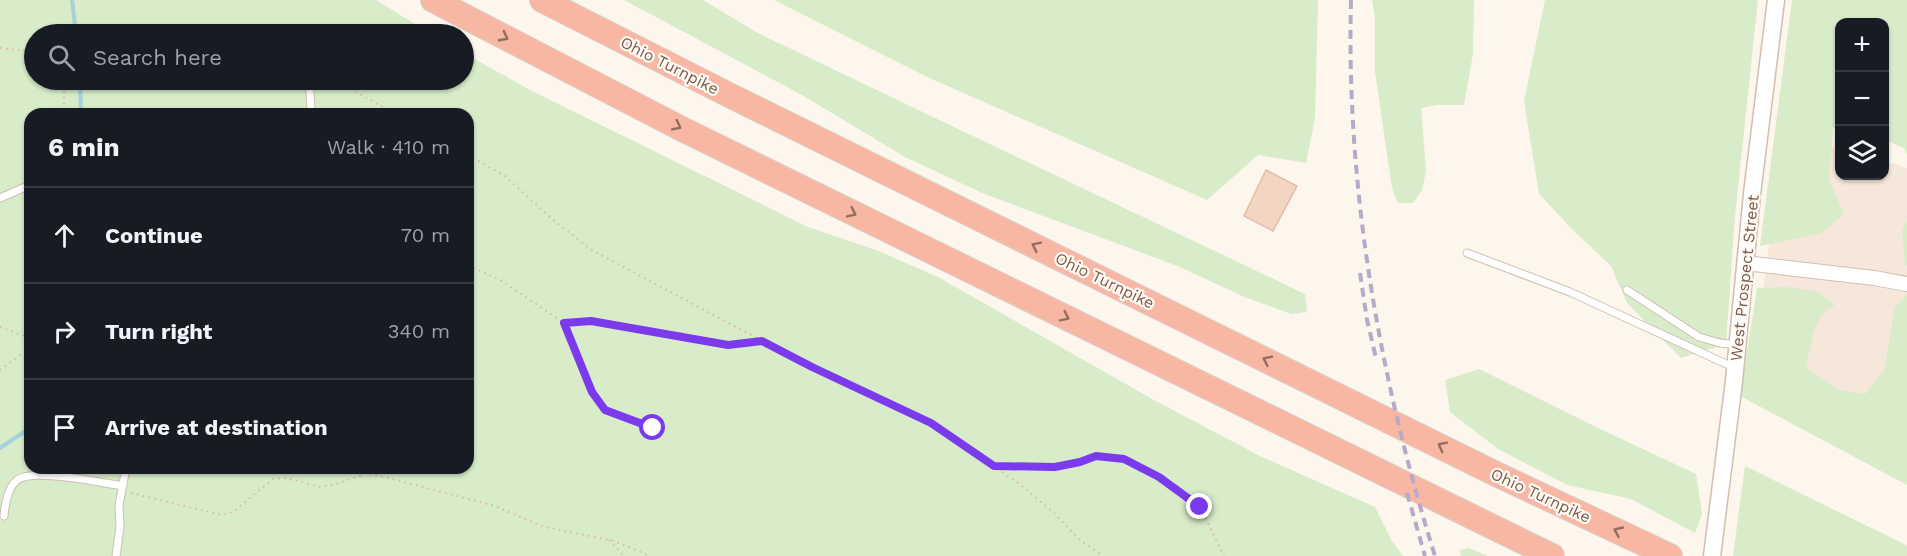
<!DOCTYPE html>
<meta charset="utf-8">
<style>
:root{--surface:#171b24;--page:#242831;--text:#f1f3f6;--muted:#9ea1a6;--line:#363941}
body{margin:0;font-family:"Work Sans",sans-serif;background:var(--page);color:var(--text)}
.controls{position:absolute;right:18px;top:18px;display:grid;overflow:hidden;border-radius:12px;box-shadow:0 2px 4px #0004}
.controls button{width:54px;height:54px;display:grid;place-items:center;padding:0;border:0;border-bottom:2px solid var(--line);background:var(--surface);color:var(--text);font:30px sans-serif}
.stop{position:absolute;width:18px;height:18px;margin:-14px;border:4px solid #7c3aed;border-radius:50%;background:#fff}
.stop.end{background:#7c3aed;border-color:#fff;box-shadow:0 2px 6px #0008}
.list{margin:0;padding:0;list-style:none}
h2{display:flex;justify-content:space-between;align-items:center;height:78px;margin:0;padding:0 24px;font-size:26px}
h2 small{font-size:20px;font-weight:400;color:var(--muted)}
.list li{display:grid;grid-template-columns:39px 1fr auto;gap:18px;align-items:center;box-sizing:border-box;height:96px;padding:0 24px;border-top:2px solid var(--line)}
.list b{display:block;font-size:22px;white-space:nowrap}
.list em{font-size:20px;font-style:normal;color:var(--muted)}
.icon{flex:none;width:33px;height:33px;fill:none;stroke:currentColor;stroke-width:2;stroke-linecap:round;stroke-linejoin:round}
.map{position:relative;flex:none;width:1907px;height:556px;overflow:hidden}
.search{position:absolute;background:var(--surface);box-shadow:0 2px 4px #0004;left:24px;top:24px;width:450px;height:66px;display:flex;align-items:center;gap:15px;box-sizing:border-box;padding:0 21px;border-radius:33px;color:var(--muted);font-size:22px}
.panel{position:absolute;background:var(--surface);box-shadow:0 2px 4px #0004;left:24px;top:108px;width:450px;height:366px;border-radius:18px}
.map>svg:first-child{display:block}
.residential{fill:#f5e8da}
.green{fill:#d8ecc9;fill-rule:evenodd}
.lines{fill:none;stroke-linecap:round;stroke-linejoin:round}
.stream{stroke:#a5d3da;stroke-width:4}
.building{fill:#f3d5c3;stroke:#e6bba3;stroke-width:1.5}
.service-casing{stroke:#d1beb0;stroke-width:9}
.minor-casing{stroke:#d1beb0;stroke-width:16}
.tertiary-casing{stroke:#d1beb0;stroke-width:19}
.motorway-casing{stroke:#dad1cd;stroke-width:26}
.path{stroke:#d9b8a5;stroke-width:2;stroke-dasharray:1.5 4.5;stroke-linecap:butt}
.service{stroke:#fff;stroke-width:7}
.minor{stroke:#fff;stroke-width:14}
.tertiary{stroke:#fff;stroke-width:16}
.motorway{stroke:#f7b7a3;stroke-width:24}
.rail{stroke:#b9a8c9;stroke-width:4;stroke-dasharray:9 6;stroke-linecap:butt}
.oneway{stroke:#936e5e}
.route{stroke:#7c3aed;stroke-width:8}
.labels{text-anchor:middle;stroke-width:4.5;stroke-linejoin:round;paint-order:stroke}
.street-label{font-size:16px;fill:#7a5c4d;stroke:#fffaf3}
</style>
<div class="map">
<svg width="1907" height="556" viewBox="0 0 1907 556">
<rect width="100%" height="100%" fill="#fdf6ec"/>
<path class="residential" d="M1784,134L1839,149L1840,176H1884L1885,161L1907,168V475L1749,393Z"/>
<path class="green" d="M0,0H376L431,34H34V80H464V53L530,90L808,227L876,250L938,277L1154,400L1260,456L1375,507L1392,541L1403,556H0ZM30,114H468V468H30Z
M624,0H703L756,32L910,106L1305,294L1307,312L1291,314L1242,296L1180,267L982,193L905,157L802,95Z
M774,0H1318L1315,118L1306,163L1258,155L1207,200L927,77Z
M1372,0H1474L1473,54L1464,105H1437L1421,108L1426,171L1422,190L1413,203H1398L1392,188L1375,72V19Z
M1545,0H1758L1735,216L1726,344L1681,358L1627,303L1611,266L1573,230L1539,194L1524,101Z
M1792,0H1907V155L1904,148L1885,140L1884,22H1840L1839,128L1833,127L1829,179L1844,214L1822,233L1760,246Z
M1907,221V265H1905L1902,231Z
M1787,287L1819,292L1835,305C1812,314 1811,348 1806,369L1839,390L1865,394L1884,371L1895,306L1907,295V485L1740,396L1757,288Z
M1479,369L1598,428L1696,474L1702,514L1695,533L1631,499L1567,485L1498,449L1450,412L1445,380Z
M1745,466L1902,543L1907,546V556H1733Z
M1469,548L1488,556H1462L1459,550Z"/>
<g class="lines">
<path class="stream" d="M72,0L76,34
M80,80L81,114
M0,448L30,428"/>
</g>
<path class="building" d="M1266,170L1297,186L1273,231L1244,216Z"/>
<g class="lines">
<defs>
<path id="service" d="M309,114L311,108L309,80
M0,198L30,185
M1467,253L1570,292L1735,368
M1627,290L1699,337L1720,343L1737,345
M4,516C5,505 7,489 16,481C30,467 102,483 123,486
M116,556L120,527L119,505L126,468"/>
<path id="minor" d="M1745,263L1874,278L1907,284"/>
<path id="tertiary" d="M1712,556L1734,381L1752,194L1776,0"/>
<path id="motorway" d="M433,0L682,129L1552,556
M542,0L733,97L1494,473L1670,556"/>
</defs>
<use href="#service" class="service-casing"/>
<use href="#minor" class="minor-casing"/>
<use href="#tertiary" class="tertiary-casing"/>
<use href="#motorway" class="motorway-casing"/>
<path class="path" d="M0,48L25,51L34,57
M59,80L64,89V114
M334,80L396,114
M468,155L505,176L551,218L590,249L811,367L931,423L1021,485L1054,513L1080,540L1103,556
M468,265L502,281L564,323L592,391L605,410L653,428
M564,323L591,321L728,345L760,341
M0,327L30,338
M0,370L30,348
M994,466L1055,467L1080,462L1096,456L1124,459L1159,477L1200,507L1224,556
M340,468L385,477L495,506L544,527L614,541L650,556
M131,493L222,515L233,512L273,479L286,478L320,487L336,484L365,474
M609,540L624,556"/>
<use href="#service" class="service"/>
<use href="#minor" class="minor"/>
<use href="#tertiary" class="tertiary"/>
<use href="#motorway" class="motorway"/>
<path class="rail" d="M1351,0C1346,188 1379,377 1435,556
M1360,273L1367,320L1376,358
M1407,493L1425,556"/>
</g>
<defs><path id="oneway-chevron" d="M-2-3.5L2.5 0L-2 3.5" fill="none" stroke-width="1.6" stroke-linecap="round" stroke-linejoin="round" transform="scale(1.5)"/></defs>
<g class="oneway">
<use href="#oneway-chevron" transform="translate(504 37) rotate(28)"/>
<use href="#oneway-chevron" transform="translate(677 126) rotate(27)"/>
<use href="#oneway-chevron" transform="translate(852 213) rotate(26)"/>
<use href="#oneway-chevron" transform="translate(1036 246) rotate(-154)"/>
<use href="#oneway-chevron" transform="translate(1065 317) rotate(26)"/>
<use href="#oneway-chevron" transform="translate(1267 360) rotate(-154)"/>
<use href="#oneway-chevron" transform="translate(1442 446) rotate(-153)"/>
<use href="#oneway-chevron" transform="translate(1618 531) rotate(-155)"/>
</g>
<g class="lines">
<path class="route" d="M653,428L605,410L592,392L564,323L591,321L728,345L762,341L812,367L931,423L994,466L1055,467L1080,462L1096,456L1124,459L1159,477L1200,507"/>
</g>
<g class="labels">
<g class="street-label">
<text transform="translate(670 65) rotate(27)" y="6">Ohio Turnpike</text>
<text transform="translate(1744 278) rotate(-84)" y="6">West Prospect Street</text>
<text transform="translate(1105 280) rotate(26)" y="6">Ohio Turnpike</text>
<text transform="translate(1541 495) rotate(25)" y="6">Ohio Turnpike</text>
</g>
</g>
</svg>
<div class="controls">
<button>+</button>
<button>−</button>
<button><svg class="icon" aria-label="layers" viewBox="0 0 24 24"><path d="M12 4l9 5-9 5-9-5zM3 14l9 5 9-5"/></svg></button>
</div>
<div class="stop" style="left:653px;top:428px"></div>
<div class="stop end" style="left:1200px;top:507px"></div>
<div class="search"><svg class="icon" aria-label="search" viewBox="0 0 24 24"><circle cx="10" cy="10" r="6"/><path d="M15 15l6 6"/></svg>Search here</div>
<section class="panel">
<h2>6 min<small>Walk · 410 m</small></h2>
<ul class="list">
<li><svg class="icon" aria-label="ahead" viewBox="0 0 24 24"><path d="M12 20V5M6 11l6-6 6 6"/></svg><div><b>Continue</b></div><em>70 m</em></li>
<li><svg class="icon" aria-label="right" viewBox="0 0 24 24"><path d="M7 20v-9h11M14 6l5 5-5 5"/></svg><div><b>Turn right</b></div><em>340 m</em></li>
<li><svg class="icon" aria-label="arrive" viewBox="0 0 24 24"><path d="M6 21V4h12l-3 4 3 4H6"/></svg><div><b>Arrive at destination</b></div></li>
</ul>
</section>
</div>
